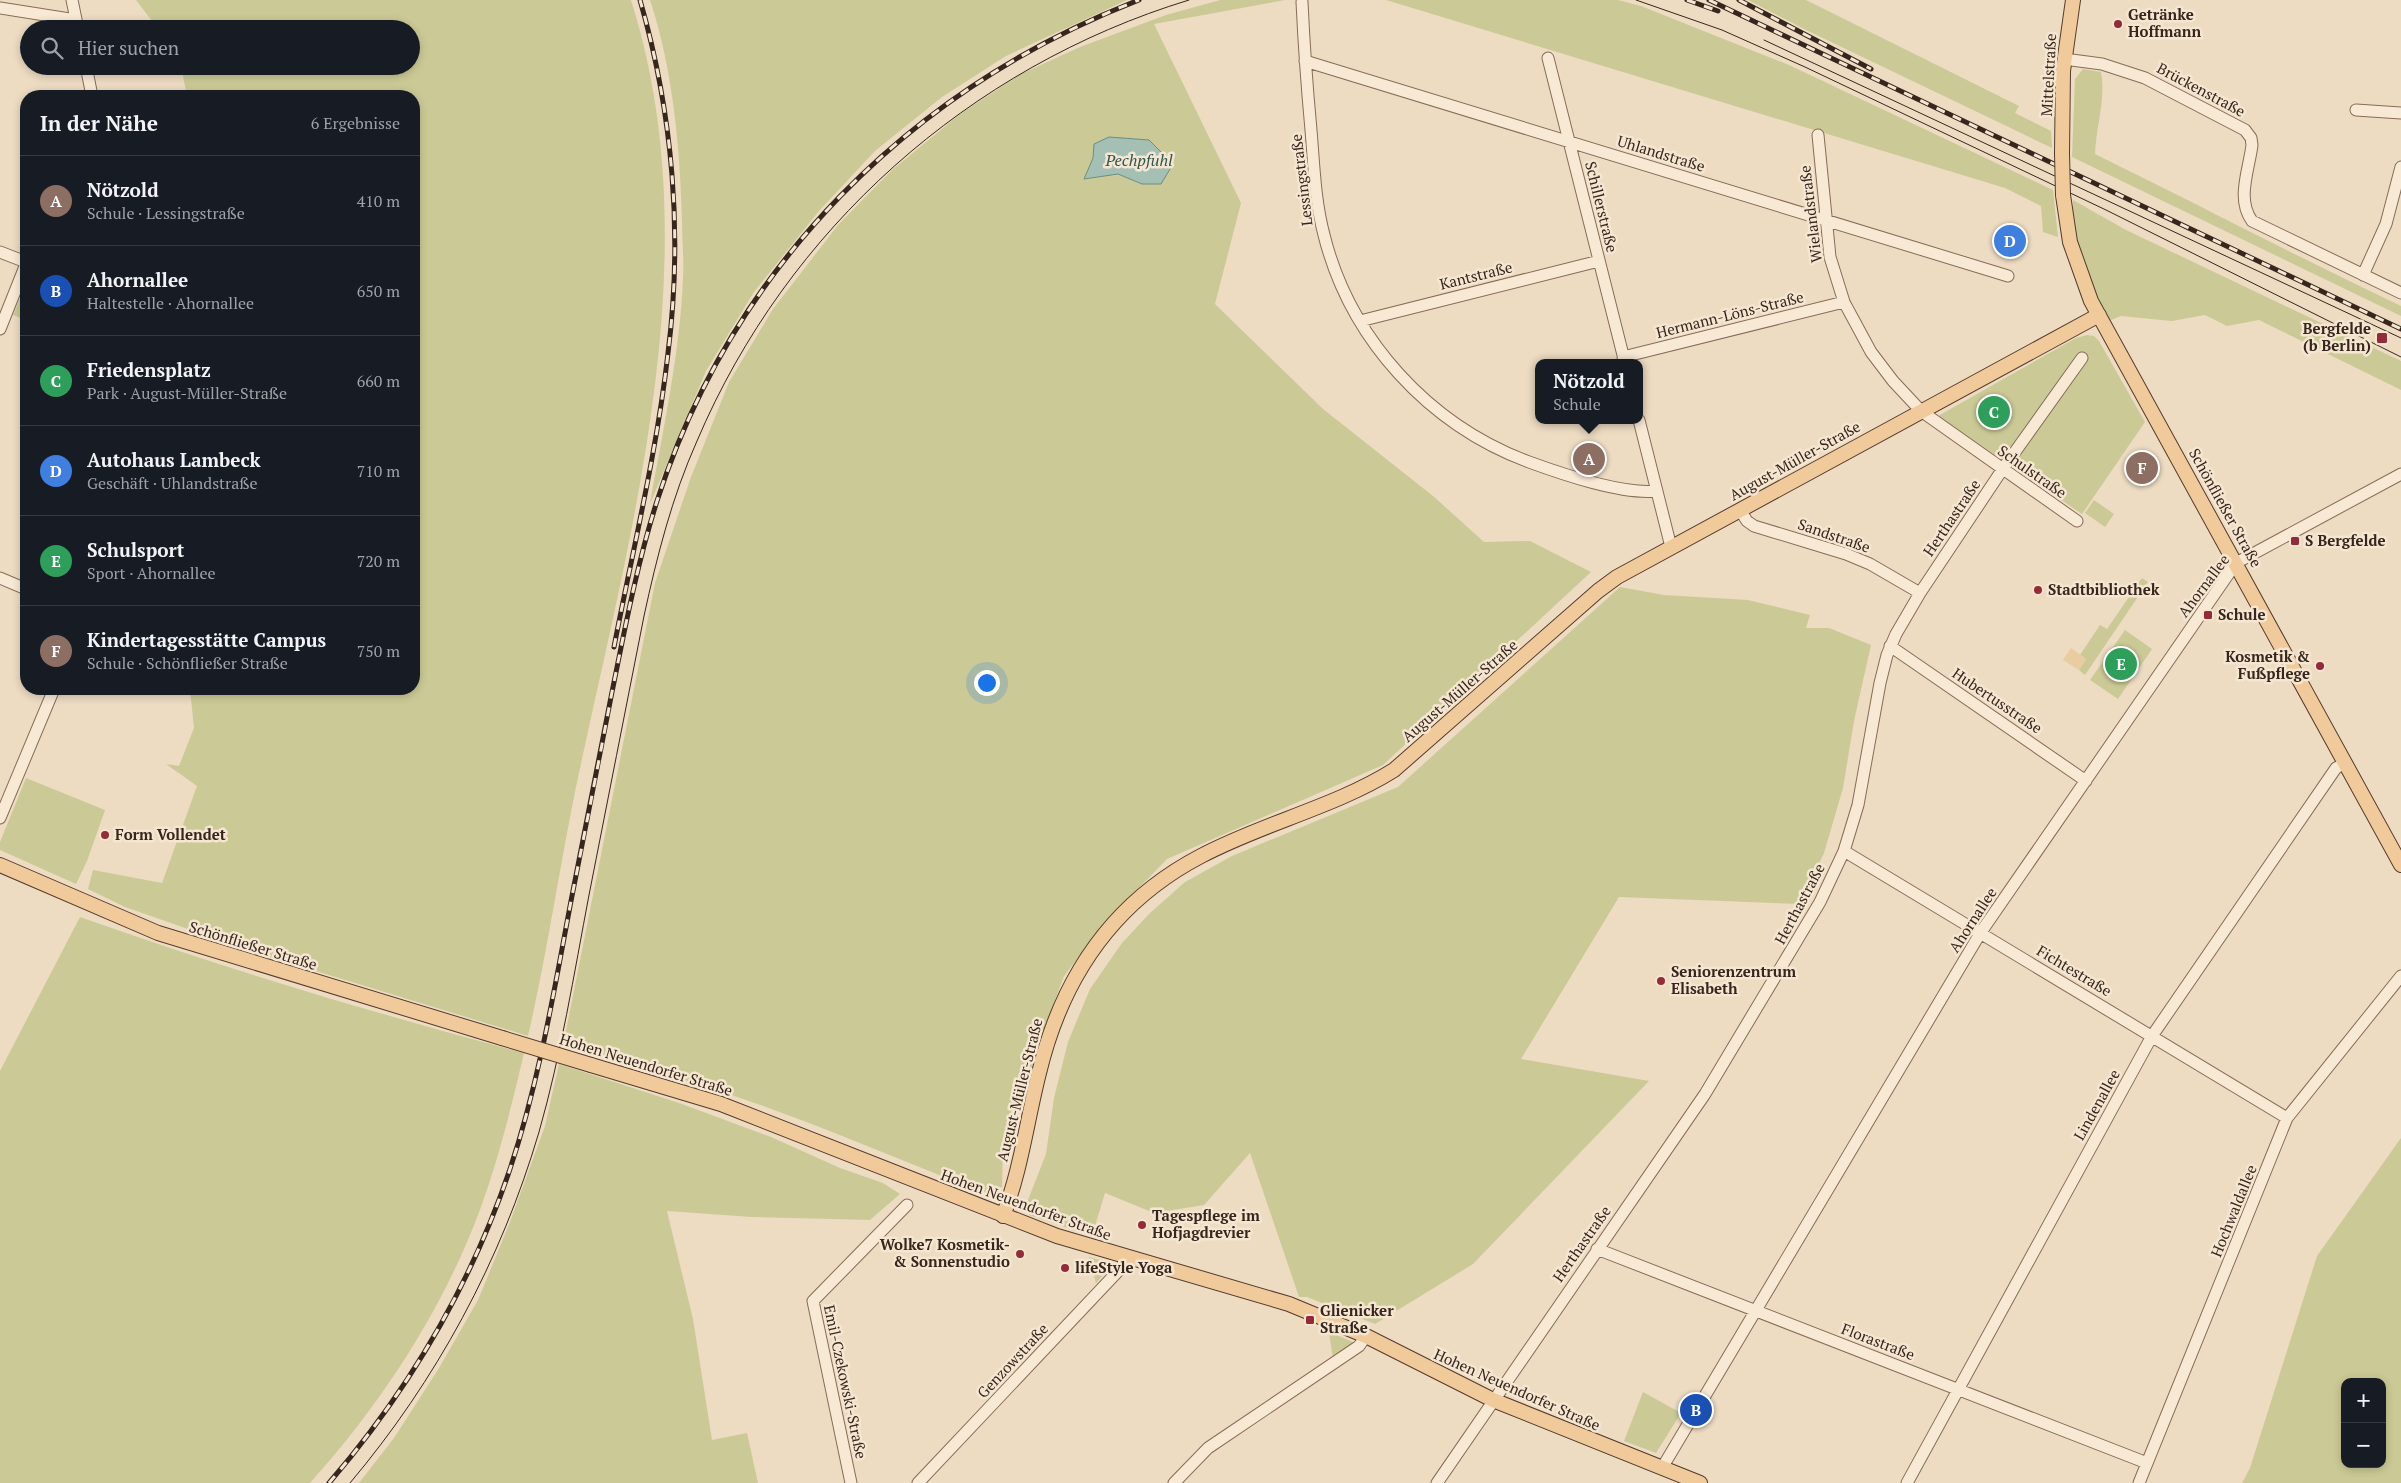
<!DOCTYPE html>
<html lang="de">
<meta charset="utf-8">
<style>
:root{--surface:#171b24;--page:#20242c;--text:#f1f3f6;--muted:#9ea1a6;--line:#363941;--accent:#ea580c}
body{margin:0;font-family:"PT Serif",serif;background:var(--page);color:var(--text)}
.controls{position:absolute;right:15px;bottom:15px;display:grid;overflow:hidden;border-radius:10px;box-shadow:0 2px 8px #0003}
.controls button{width:45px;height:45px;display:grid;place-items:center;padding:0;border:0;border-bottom:1px solid var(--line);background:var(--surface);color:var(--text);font:25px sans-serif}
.you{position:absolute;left:986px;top:682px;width:18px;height:18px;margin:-12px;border:4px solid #fff;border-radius:50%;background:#1a73e8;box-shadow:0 0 0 8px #1a73e833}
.badge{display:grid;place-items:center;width:32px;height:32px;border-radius:50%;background:var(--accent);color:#fff;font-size:16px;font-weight:700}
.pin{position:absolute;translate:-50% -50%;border:2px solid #fff;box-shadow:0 1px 5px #0006}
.popup{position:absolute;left:1535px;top:359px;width:108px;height:65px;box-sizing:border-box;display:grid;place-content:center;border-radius:10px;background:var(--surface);filter:drop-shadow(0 1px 4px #0005);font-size:16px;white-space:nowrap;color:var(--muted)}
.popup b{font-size:19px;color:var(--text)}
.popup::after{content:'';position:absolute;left:50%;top:100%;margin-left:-10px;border:10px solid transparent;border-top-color:var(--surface)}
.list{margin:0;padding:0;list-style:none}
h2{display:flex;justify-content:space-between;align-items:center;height:65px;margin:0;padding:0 20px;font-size:21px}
h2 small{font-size:16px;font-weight:400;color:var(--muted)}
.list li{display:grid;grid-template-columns:32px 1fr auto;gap:15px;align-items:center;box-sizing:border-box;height:90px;padding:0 20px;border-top:1px solid var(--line)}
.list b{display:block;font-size:19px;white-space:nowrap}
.list p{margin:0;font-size:16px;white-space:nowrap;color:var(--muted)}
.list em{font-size:16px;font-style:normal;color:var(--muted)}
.icon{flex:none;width:28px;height:28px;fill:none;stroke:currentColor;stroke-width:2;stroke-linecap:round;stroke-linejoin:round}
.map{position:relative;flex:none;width:2401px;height:1483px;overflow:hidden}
.search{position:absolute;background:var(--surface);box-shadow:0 2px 8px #0003;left:20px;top:20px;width:400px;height:55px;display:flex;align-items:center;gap:12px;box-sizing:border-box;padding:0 18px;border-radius:28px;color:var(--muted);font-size:19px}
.panel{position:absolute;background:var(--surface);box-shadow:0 2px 8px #0003;left:20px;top:90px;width:400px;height:605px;border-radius:20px}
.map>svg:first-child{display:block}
.green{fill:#cbca96;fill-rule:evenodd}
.sand{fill:#e9cc9f}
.water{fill:#a4c0b4;stroke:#6b8e81}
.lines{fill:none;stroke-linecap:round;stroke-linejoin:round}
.minor-casing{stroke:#876c59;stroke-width:13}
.major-casing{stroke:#543b2e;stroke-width:16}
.minor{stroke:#f8e9d5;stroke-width:11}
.major{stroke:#f0ca9a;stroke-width:14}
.tram{stroke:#37261d;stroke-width:1}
.rail-casing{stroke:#37261d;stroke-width:5}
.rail{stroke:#f5e6d1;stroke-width:3;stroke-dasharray:9;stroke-linecap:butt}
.major-bridge-casing{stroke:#543b2e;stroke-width:16;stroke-linecap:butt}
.major-bridge{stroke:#f0ca9a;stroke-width:14}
.poi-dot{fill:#952a39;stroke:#f5e6d1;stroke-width:2}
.labels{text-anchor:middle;stroke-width:5;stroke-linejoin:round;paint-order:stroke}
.poi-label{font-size:15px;font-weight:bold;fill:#37261d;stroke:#f5e6d1;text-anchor:start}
.street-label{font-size:15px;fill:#37261d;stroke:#f5e6d1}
.water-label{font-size:16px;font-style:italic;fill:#2d564e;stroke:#f5e6d1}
</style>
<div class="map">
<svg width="2401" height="1483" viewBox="0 0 2401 1483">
<rect width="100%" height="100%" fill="#eddbc2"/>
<path class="green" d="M136,0H631C712,255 629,535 576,787C559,870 547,954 528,1036L251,951L125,907L88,889L93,870L162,883L197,786L166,764L179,766L194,728L190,689H414V96H187L181,66H411V29H158Z
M650,0H1127L1006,56L942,97L875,151L819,211L754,292L706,371L650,504C663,429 680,354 683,278C684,259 682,240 682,221C680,147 673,70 650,0Z
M1220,0H1285L1154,24L1241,203L1215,304L1323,409L1433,496L1484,542L1530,541L1591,572L1383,765L1167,859L1105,923L1064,976L1040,1041L1024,1092L1012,1107L1003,1148L1002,1187L987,1193C918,1168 851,1138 782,1113C711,1086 637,1066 563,1046L655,583L691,477L729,382L773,309L838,225L892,170L960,114L1021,74L1080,47L1166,15ZM1093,158L1142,184L1118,174L1084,179Z
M1386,0H1618L1641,6L1789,65L2053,190L2058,237L2043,232L2041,206L2005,188Z
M1748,0H1806L2019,106L2015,113L2051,131L2052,148L1802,28Z
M2083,69L2101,72C2106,99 2096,127 2095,154C2197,204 2298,257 2401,306V316L2072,157L2075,79Z
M2073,200L2126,230L2401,361V390L2259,320L2227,326L2205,315L2172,321L2121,316L2106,322L2072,241Z
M26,284V320L13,315Z
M2087,335L2094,336L2099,341L2145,422L2082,514L1938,416L2076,338Z
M2094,500L2114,514L2105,527L2085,513Z
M2142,578L2148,582L2085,675L2079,670L2086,659L2080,655L2100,625L2107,629Z
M1620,587L1664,595L1748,600L1810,615L1806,628H1829L1871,645L1854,721L1843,788L1824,853L1800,904L1619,897L1521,1059L1649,1081L1473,1264L1375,1324L1307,1297H1299L1250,1153L1204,1205L1154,1213L1105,1193L1092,1236L1029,1215L1028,1200L1046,1154L1054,1098L1068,1042L1090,989L1122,943L1150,913L1185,882L1232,856L1398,787Z
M2125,630L2152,649L2118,699L2090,680Z
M26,778L105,810L87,861L76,884L0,850V842Z
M80,917C226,969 374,1013 524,1053C512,1105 499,1157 481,1207C444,1308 382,1403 310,1483H0V1071Z
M559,1064L682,1104L771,1137L840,1168L883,1183L900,1194L870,1220L752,1217L667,1211L693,1319L712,1440L747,1433L758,1483H359L394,1438L439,1368L478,1300L510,1222L545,1126Z
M2401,1138V1483H2242L2250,1468L2317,1256ZM2345,1382H2382V1464H2345Z
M1089,1257L1113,1264L1096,1283Z
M1329,1332L1353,1342L1351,1347L1333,1359Z
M1643,1392L1681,1413L1656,1453L1624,1441Z"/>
<path class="sand" d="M2071,648L2086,659L2079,670L2063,660Z"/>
<path class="water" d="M1109,137L1149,140L1173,164L1161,184H1142L1118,174L1084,179L1093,158L1094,144Z"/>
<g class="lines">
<defs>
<path id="minor" d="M72,0L78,29
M1302,2C1304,45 1307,87 1311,130C1314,166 1315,201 1324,235C1350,339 1429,425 1529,462C1562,474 1622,495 1657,491
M0,8L76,20
M1548,58L1625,363
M2064,59L2102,64L2145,78L2245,130L2251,138L2252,145C2249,170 2236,199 2252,221L2401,293
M1305,61L2008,276
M86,66L92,96
M2356,110L2401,113
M1818,135L1830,257L1844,302L1871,352L1893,381L1921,411L2077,521
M0,252L26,262
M2363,275L2386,224L2401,167
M1360,321L1599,261
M0,329L26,264
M1623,357L1844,302
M1639,420L1671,547
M1740,510L1747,521L1754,526L1846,554L1870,564L1920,593
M0,578L26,589
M1890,646L2086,781
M0,818L54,689
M1844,851L2287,1118
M1597,1249L2147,1463
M1662,1468L1981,932L2236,563L2401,474
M851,1483L813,1301L907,1205
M918,1483L1122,1267L1126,1257
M1174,1483L1208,1448L1359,1346L1366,1336
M1437,1483L1705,1094L1820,902L1844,851L1858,805L1880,683L1887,655L1896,634L1920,593L2002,470L2082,358
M1907,1483L2152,1036L2336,768L2345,763
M2139,1483L2287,1118L2401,976"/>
<path id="major" d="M2062,153L2063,71L2073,0
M2063,195L2070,242L2091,301L2401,865
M0,865L158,933L502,1038
M591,1065L721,1104L1057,1236L1289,1304L1366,1336L1493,1400L1700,1483
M1003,1216C1021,1170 1027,1120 1039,1073C1062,977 1113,902 1201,856C1263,823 1335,807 1394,770L1598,591L1617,577L2099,315"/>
</defs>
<use href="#minor" class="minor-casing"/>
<use href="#major" class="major-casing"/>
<use href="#minor" class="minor"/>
<use href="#major" class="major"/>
<path class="tram" d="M1636,0L1722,30L1805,67L2106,210L2401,357
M1764,40L2401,338
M350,1483C436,1381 501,1261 539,1132C561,1055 574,974 589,895C607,802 626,709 644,616C657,556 672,497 697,441C787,229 969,67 1189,0"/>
<defs>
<path id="rail" d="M1687,0L1718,11
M1709,0L2401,329
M1739,0L1871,69
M614,647C633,549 657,451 668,353C683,235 673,114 640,0
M329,1483C408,1391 471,1285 510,1169C539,1082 554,991 571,901C585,831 599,761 612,692C625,628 637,564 657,501C733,266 910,89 1139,0"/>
</defs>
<use href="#rail" class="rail-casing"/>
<use href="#rail" class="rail"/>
<defs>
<path id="major-bridge" d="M2062,153L2063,195
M502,1038L591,1065"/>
</defs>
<use href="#major-bridge" class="major-bridge-casing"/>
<use href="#major-bridge" class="major-bridge"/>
</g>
<g class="poi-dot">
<circle cx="2118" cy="24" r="5"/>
<rect x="2376" y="332" width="12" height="12" rx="2.5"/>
<rect x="2290" y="536" width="10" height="10" rx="2.5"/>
<circle cx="2038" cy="590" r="5"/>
<rect x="2203" y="610" width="10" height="10" rx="2.5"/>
<circle cx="2320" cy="666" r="5"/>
<circle cx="105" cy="835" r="5"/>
<circle cx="1661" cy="981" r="5"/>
<circle cx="1142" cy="1225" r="5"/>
<circle cx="1020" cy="1254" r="5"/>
<circle cx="1065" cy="1268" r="5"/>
<rect x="1305" y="1315" width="10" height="10" rx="2.5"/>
</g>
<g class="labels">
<g class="poi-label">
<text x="2128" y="20">Getränke<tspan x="2128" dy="17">Hoffmann</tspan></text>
<text x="2371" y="334" text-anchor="end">Bergfelde<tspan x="2371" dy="17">(b Berlin)</tspan></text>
<text x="2305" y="546">S Bergfelde</text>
<text x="2048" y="595">Stadtbibliothek</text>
<text x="2218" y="620">Schule</text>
<text x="2310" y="662" text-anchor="end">Kosmetik &amp;<tspan x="2310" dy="17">Fußpflege</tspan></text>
<text x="115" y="840">Form Vollendet</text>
<text x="1671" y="977">Seniorenzentrum<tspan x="1671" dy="17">Elisabeth</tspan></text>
<text x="1152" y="1221">Tagespflege im<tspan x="1152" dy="17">Hofjagdrevier</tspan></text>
<text x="1010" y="1250" text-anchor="end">Wolke7 Kosmetik-<tspan x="1010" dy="17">&amp; Sonnenstudio</tspan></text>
<text x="1075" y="1273">lifeStyle Yoga</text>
<text x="1320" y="1316">Glienicker<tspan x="1320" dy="17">Straße</tspan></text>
</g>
<g class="street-label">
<text transform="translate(2049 75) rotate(-87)" y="5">Mittelstraße</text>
<text transform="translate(2201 90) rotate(28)" y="5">Brückenstraße</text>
<text transform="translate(1661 154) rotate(17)" y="5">Uhlandstraße</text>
<text transform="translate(1302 180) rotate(-97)" y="5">Lessingstraße</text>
<text transform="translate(1601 207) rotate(76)" y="5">Schillerstraße</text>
<text transform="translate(1811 214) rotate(-97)" y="5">Wielandstraße</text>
<text transform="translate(1476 276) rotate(-14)" y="5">Kantstraße</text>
<text transform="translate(1730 315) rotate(-14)" y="5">Hermann-Löns-Straße</text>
<text transform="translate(1795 461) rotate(-29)" y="5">August-Müller-Straße</text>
<text transform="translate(2032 472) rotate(35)" y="5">Schulstraße</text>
<text transform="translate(2225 508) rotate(61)" y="5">Schönfließer Straße</text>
<text transform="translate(1952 518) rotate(-56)" y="5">Herthastraße</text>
<text transform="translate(1834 536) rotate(19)" y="5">Sandstraße</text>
<text transform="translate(2204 586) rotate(-53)" y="5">Ahornallee</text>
<text transform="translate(1460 691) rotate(-41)" y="5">August-Müller-Straße</text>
<text transform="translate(1997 701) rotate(34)" y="5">Hubertusstraße</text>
<text transform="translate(1800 904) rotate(-62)" y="5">Herthastraße</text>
<text transform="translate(1973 920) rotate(-57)" y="5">Ahornallee</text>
<text transform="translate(253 946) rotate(17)" y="5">Schönfließer Straße</text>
<text transform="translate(2074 971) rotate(31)" y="5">Fichtestraße</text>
<text transform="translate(646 1065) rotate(17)" y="5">Hohen Neuendorfer Straße</text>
<text transform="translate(1020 1090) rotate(-76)" y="5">August-Müller-Straße</text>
<text transform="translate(2097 1105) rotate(-61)" y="5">Lindenallee</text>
<text transform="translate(1026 1205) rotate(20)" y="5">Hohen Neuendorfer Straße</text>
<text transform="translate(2234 1211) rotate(-68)" y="5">Hochwaldallee</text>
<text transform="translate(1582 1244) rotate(-55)" y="5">Herthastraße</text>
<text transform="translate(1878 1342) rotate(21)" y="5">Florastraße</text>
<text transform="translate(1013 1361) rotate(-47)" y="5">Genzowstraße</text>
<text transform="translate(845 1382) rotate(78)" y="5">Emil-Czekowski-Straße</text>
<text transform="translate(1517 1390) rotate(24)" y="5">Hohen Neuendorfer Straße</text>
</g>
<g class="water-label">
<text x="1139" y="166">Pechpfuhl</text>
</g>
</g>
</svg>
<div class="controls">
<button>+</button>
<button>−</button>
</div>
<div class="you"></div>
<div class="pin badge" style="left:1589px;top:459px;background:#8d6e63">A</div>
<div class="popup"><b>Nötzold</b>Schule</div>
<div class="pin badge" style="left:1696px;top:1410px;background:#1a4fb4">B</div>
<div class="pin badge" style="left:1994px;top:412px;background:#2e9e5b">C</div>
<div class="pin badge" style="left:2010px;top:241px;background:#3f7fe0">D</div>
<div class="pin badge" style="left:2121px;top:664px;background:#2e9e5b">E</div>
<div class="pin badge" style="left:2142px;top:468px;background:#8d6e63">F</div>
<div class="search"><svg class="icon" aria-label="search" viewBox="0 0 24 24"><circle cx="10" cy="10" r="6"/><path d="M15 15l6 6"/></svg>Hier suchen</div>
<section class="panel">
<h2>In der Nähe<small>6 Ergebnisse</small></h2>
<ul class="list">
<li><span class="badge" style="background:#8d6e63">A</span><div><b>Nötzold</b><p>Schule · Lessingstraße</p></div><em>410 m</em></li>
<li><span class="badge" style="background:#1a4fb4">B</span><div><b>Ahornallee</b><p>Haltestelle · Ahornallee</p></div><em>650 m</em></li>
<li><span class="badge" style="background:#2e9e5b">C</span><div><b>Friedensplatz</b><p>Park · August-Müller-Straße</p></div><em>660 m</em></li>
<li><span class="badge" style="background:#3f7fe0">D</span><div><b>Autohaus Lambeck</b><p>Geschäft · Uhlandstraße</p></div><em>710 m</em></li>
<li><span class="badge" style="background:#2e9e5b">E</span><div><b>Schulsport</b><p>Sport · Ahornallee</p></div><em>720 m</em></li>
<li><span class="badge" style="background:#8d6e63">F</span><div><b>Kindertagesstätte Campus</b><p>Schule · Schönfließer Straße</p></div><em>750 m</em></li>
</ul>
</section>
</div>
